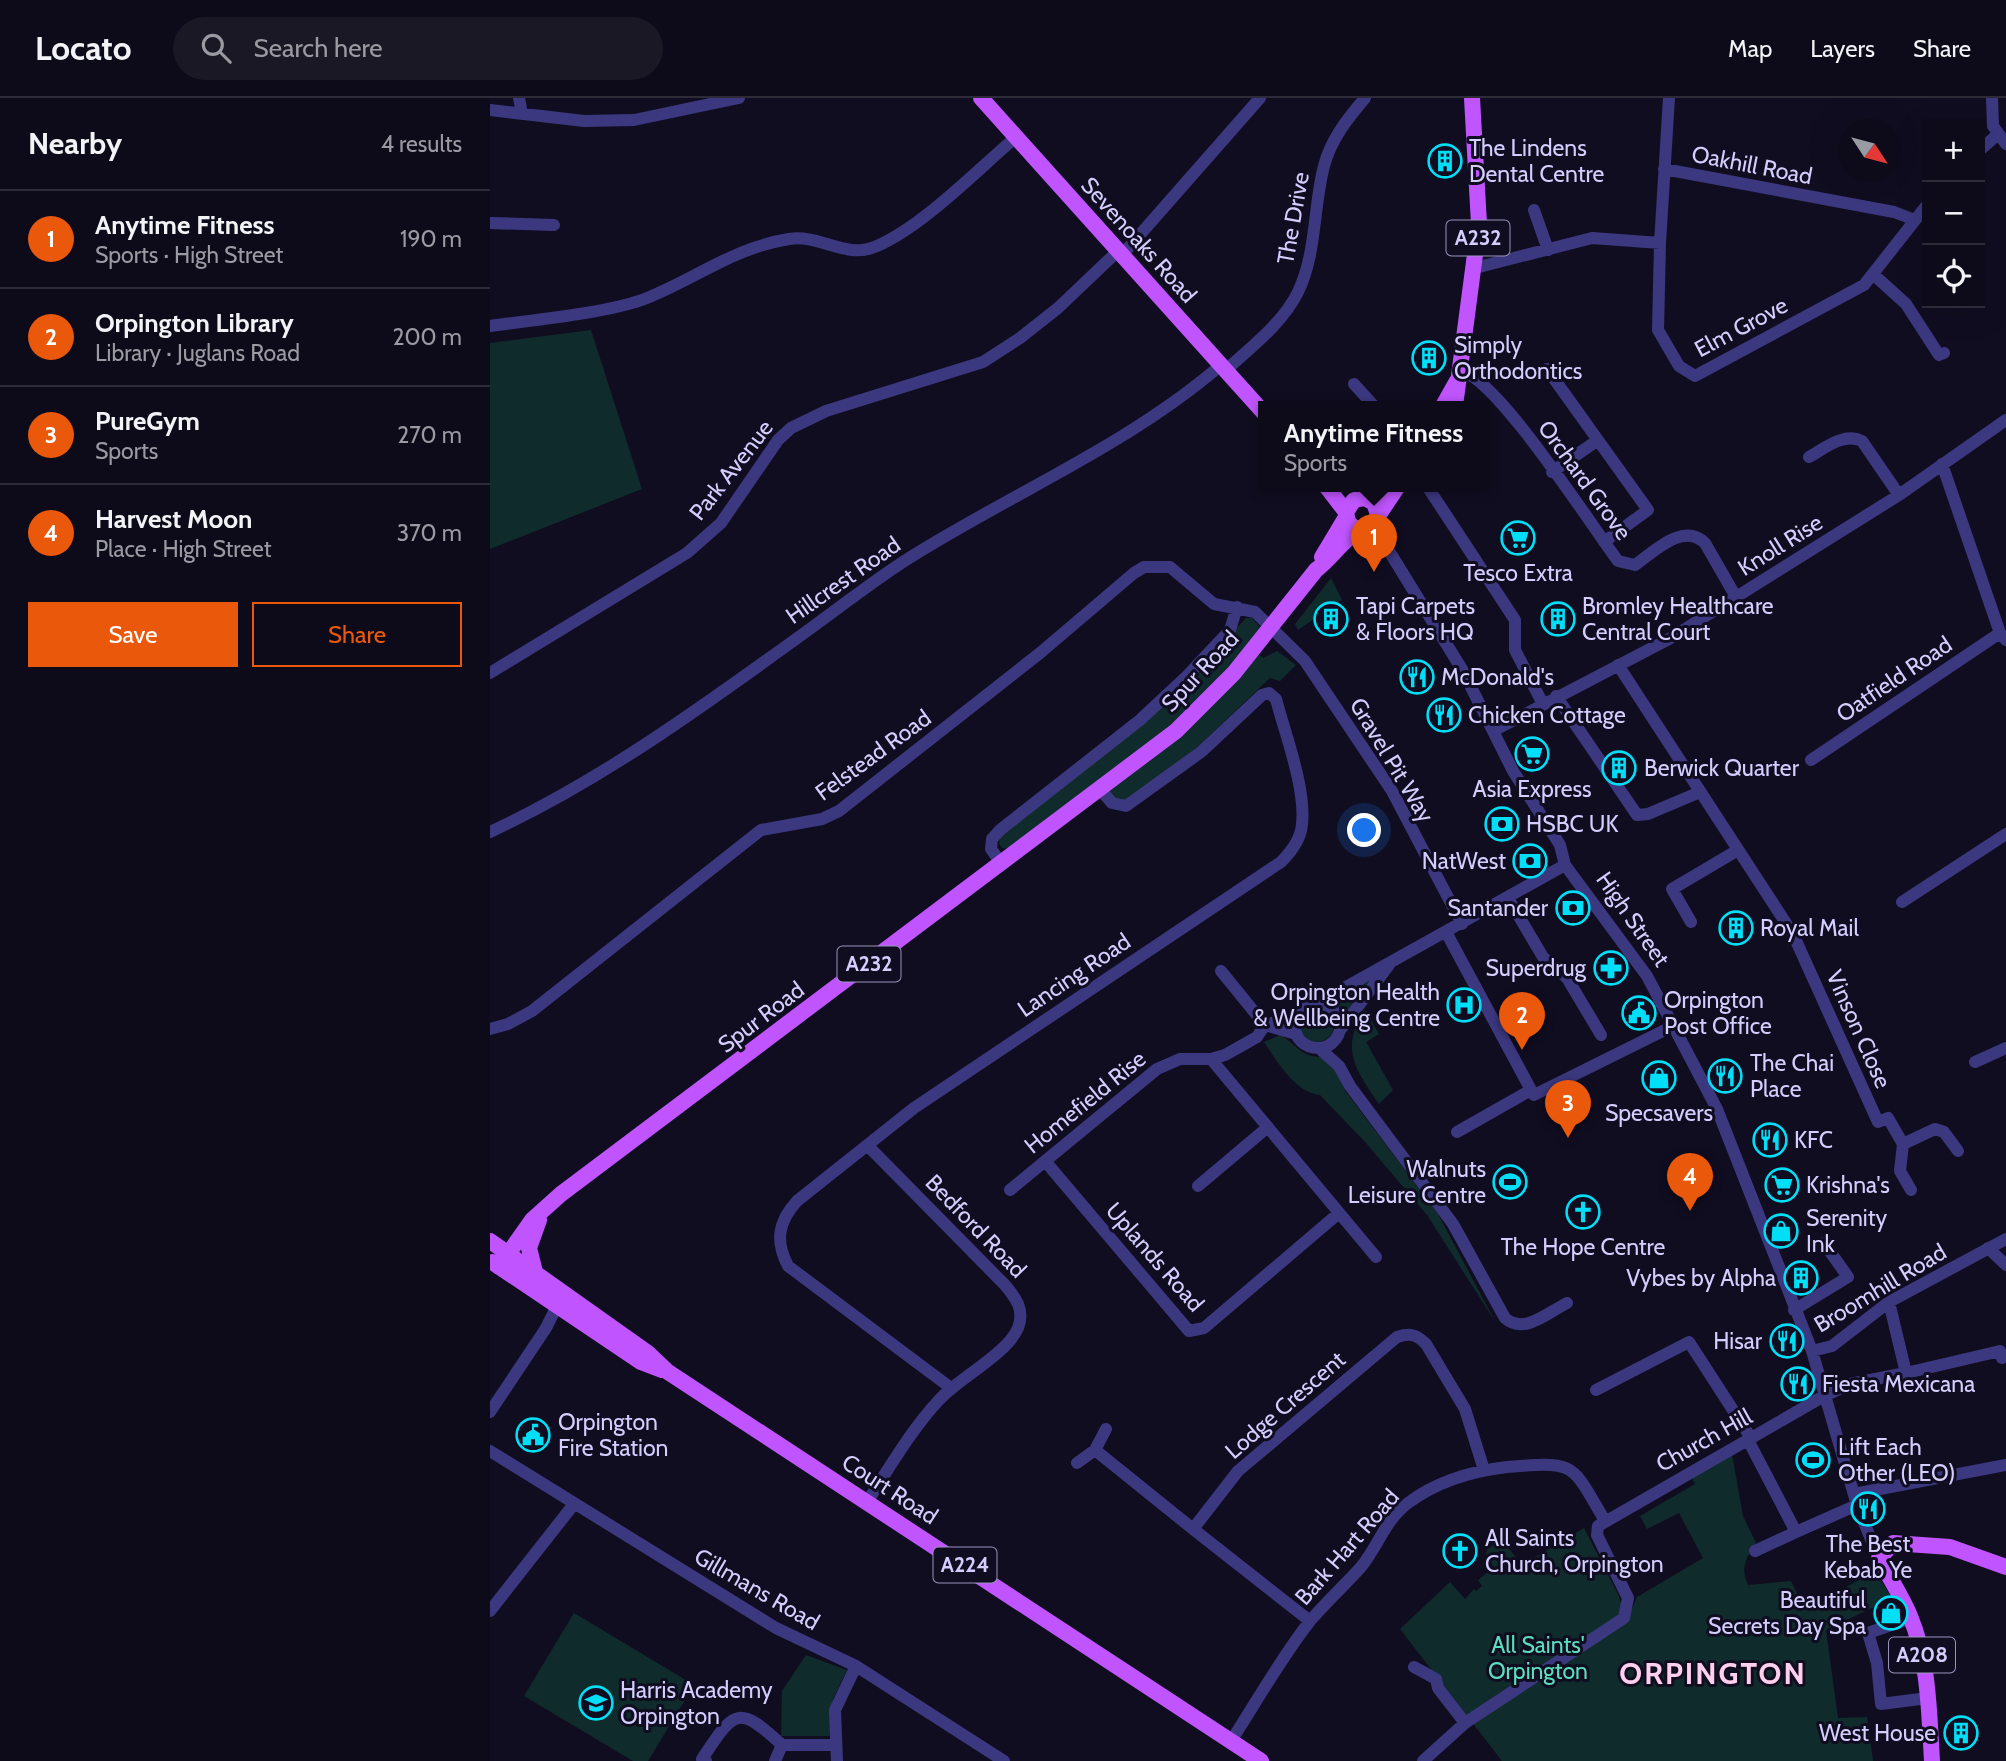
<!DOCTYPE html>
<meta charset="utf-8">
<style>
:root{--surface:#0d0a19;--page:#1b1826;--text:#f1f3f6;--muted:#9a9aa2;--line:#2d2b38;--accent:#ea580c}
body{margin:0;font-family:Cabin,sans-serif;background:var(--page);color:var(--text)}
.controls{position:absolute;right:21px;top:21px;display:grid;overflow:hidden;border-radius:0px;box-shadow:0 7px 28px #0002}
.controls button{width:63px;height:63px;display:grid;place-items:center;padding:0;border:0;border-bottom:2px solid var(--line);background:var(--surface);color:var(--text);font:35px sans-serif}
.compass{position:absolute;left:1348px;top:21px;width:63px;height:63px;border-radius:50%;background:var(--surface);box-shadow:0 7px 28px #0002;rotate:126deg}
.you{position:absolute;left:875px;top:733px;width:24px;height:24px;margin:-18px;border:5px solid #fff;border-radius:50%;background:#1a73e8;box-shadow:0 0 0 10px #1a73e833}
.badge{display:grid;place-items:center;width:46px;height:46px;border-radius:50%;background:var(--accent);color:#fff;font-size:23px;font-weight:700}
.pin{position:absolute;translate:-50% -58px;filter:drop-shadow(0 2px 4px #0008)}
.pin::after{content:'';position:absolute;top:37px;width:24px;height:21px;background:inherit;clip-path:polygon(0 0,100% 0,50% 100%)}
.popup{position:absolute;left:768px;top:303px;width:231px;height:91px;box-sizing:border-box;display:grid;place-content:center;border-radius:0px;background:var(--surface);filter:drop-shadow(0 2px 5px #0005);font-size:23px;white-space:nowrap;color:var(--muted)}
.popup b{font-size:26px;color:var(--text)}
.popup::after{content:'';position:absolute;left:50%;top:100%;margin-left:-14px;border:14px solid transparent;border-top-color:var(--surface)}
.list{margin:0;padding:0;list-style:none}
h2{display:flex;justify-content:space-between;align-items:center;height:91px;margin:0;padding:0 28px;font-size:30px}
h2 small{font-size:23px;font-weight:400;color:var(--muted)}
.list li{display:grid;grid-template-columns:46px 1fr auto;gap:21px;align-items:center;box-sizing:border-box;height:98px;padding:0 28px;border-top:2px solid var(--line)}
.list b{display:block;font-size:26px;white-space:nowrap}
.list p{margin:0;font-size:23px;white-space:nowrap;color:var(--muted)}
.list em{font-size:23px;font-style:normal;color:var(--muted)}
.actions{display:flex;gap:14px;padding:21px 28px}
.actions a{flex:1;padding:16px 0;border:2px solid var(--accent);border-radius:0px;text-align:center;font-size:24px;color:var(--accent)}
.actions .main{background:var(--accent);color:#fff}
.icon{flex:none;width:38px;height:38px;fill:none;stroke:currentColor;stroke-width:2;stroke-linecap:round;stroke-linejoin:round}
.map{position:relative;flex:none;width:1516px;height:1663px;overflow:hidden}
header{display:flex;align-items:center;gap:42px;box-sizing:border-box;height:98px;padding:0 35px;background:var(--surface);border-bottom:2px solid var(--line)}
header strong{font-size:33px}
nav{display:flex;gap:38px;margin-inline-start:auto;font-size:24px}
.search{width:490px;height:63px;background:var(--page);display:flex;align-items:center;gap:18px;box-sizing:border-box;padding:0 24px;border-radius:38px;color:var(--muted);font-size:26px}
main{display:flex}
aside{flex:1;background:var(--surface)}
.map>svg:first-child{display:block}
.green{fill:#102b2b}
.lines{fill:none;stroke-linecap:round;stroke-linejoin:round}
.minor{stroke:#3c3880;stroke-width:12}
.major{stroke:#c055ff;stroke-width:16}
.labels{text-anchor:middle;stroke-width:6;stroke-linejoin:round;paint-order:stroke}
.shield{fill:#110d21;stroke:#9a94bc;stroke-width:2}
.shield-label{font-size:21px;font-weight:bold;fill:#d4ceff}
.poi-label{font-size:23px;fill:#d4ceff;stroke:#110d21;text-anchor:start}
.street-label{font-size:23px;fill:#d4ceff;stroke:#110d21}
.park-label{font-size:23px;fill:#5adfbe;stroke:#110d21}
.district-label{font-size:30px;font-weight:bold;letter-spacing:2px;fill:#ffd0ed;stroke:#110d21}
</style>
<header>
<strong>Locato</strong>
<div class="search"><svg class="icon" aria-label="search" viewBox="0 0 24 24"><circle cx="10" cy="10" r="6"/><path d="M15 15l6 6"/></svg>Search here</div>
<nav><a>Map</a><a>Layers</a><a>Share</a></nav>
</header>
<main>
<aside>
<h2>Nearby<small>4 results</small></h2>
<ul class="list">
<li><span class="badge">1</span><div><b>Anytime Fitness</b><p>Sports · High Street</p></div><em>190 m</em></li>
<li><span class="badge">2</span><div><b>Orpington Library</b><p>Library · Juglans Road</p></div><em>200 m</em></li>
<li><span class="badge">3</span><div><b>PureGym</b><p>Sports</p></div><em>270 m</em></li>
<li><span class="badge">4</span><div><b>Harvest Moon</b><p>Place · High Street</p></div><em>370 m</em></li>
</ul>
<div class="actions"><a class="main">Save</a><a>Share</a></div>
</aside>
<div class="map">
<svg width="1516" height="1663" viewBox="0 0 1516 1663">
<rect width="100%" height="100%" fill="#110d21"/>
<path class="green" d="M101,232L152,391L0,451V245Z
M841,480L852,502L808,532L805,526Z
M756,520H762L770,529L771,535L715,597L682,627L522,751L512,750L509,745L511,737L700,580Z
M787,553L806,567L790,583L780,580L702,654L635,702L629,704L619,693L768,556L773,560Z
M886,875L856,920L848,907L839,902Z
M810 927a17 17 0 1 1 34 0a17 17 0 1 1-34 0Z
M875,912L889,936L876,944L903,992L889,1006C866,972 849,951 875,912Z
M790,937C807,946 810,959 831,959L845,972L856,994L948,1116L1006,1225L937,1117L876,1045L830,997C804,994 787,963 774,944Z
M1242,1356L1253,1418L1266,1445C1256,1460 1250,1469 1258,1487L1301,1483L1315,1512L1385,1473L1400,1497L1389,1503L1390,1506L1336,1532L1348,1620L1377,1619L1383,1663H1012L910,1531L960,1484L975,1501L984,1491L986,1493L992,1488L988,1482L1004,1469L996,1459L997,1451L1012,1442L1032,1467L1094,1430L1129,1498L1136,1525L1147,1499L1213,1460L1189,1415L1157,1431L1150,1418L1205,1386L1201,1378Z
M84,1515L204,1587L158,1663H143L34,1598Z
M316,1557L357,1572L343,1601L340,1638H291L292,1593Z"/>
<g class="lines">
<path class="minor" d="M29,0L32,16
M1179,0L1170,145L1168,232L1189,268L1205,278L1374,187L1437,107
M1502,0L1503,28L1516,46
M0,12L94,23L144,22L249,0
M1490,52L1507,37
M1174,71L1404,114L1425,122
M1044,112L1058,152
M0,125L64,127
M632,157L770,0
M985,170L1102,140L1170,145
M1383,176L1416,206L1449,257L1454,255
M0,228C43,222 119,215 157,200C207,180 243,150 299,141C330,136 356,162 387,148C433,128 486,73 525,40
M1057,271L1158,412L1114,444
M736,272C761,249 793,225 808,194C827,154 823,110 834,68C841,41 858,20 875,0
M971,273C1007,280 1101,427 1128,463L1145,467C1165,453 1193,424 1215,445L1246,499
M864,286L884,308
M1319,359C1335,350 1354,334 1372,343L1409,397
M1452,366L1510,535L1516,542
M1062,374L1108,342
M937,388L1025,522V552L1053,606
M883,427L973,573L1023,673L1070,747L1075,767L1157,878L1227,1011L1322,1253L1367,1407L1389,1461
M1128,567L1303,836L1388,1024L1398,1020L1413,1046L1410,1073L1421,1092
M0,575L197,455L231,425L288,342L301,330L336,313L493,264L530,240L568,210L628,153
M1066,598L1147,717L1158,716L1210,694
M1003,633L1179,541L1409,397L1516,322
M1321,662L1510,535
M0,734C114,681 216,606 317,533C350,509 382,484 416,462C520,396 637,348 731,267
M511,765L501,751L502,741L510,732L650,622L695,580L740,532L747,509
M1018,800L1053,859L1077,880L1111,937
M1412,804L1516,736
M1201,824L1182,791L1248,752
M956,834L1041,992
M731,873L775,927L806,936
M806,918C795,954 849,964 851,925L843,911L829,904
M0,931L18,926L42,913L271,732L332,721L349,713L550,555L644,475L654,469H680L724,506L765,514L815,563L902,693L972,826
M851,931L899,867
M830,951L849,968L860,988L963,1126L1015,1220C1034,1237 1057,1215 1077,1205
M721,961L886,1159
M1485,964L1516,950
M967,1034L1041,992L1044,997L1183,928
M1413,1046L1445,1031L1454,1034L1468,1053
M555,1063L699,1233L714,1230L849,1115
M708,1088L778,1029
M520,1092L667,971L690,961H721L735,957L767,939L775,927L806,918L816,908L829,904L1075,767
M1498,1150L1516,1167
M1304,1212L1358,1179L1334,1145
M1322,1253L1342,1248L1399,1204L1516,1141
M1416,1275L1510,1253L1512,1260
M461,1290L298,1168C285,1143 288,1124 307,1103L424,1010L791,764C802,753 811,741 812,726C816,690 795,636 786,601L779,595L772,597L711,654L636,708L622,705L610,691
M1106,1292L1199,1244L1261,1340
M0,1314L56,1230L70,1202
M1258,1342L1306,1434L1367,1407
M605,1352L616,1331
M0,1353L286,1530L366,1568L514,1663
M587,1365L605,1352L703,1431
M1364,1396L1516,1367
M377,1404C400,1369 421,1332 449,1302C469,1280 517,1256 528,1230C535,1212 526,1200 515,1187L378,1048
M1265,1453L1306,1434
M0,1513L84,1406
M1421,1520L1378,1535L1387,1565L1391,1606L1438,1600
M820,1523L703,1431L748,1373L907,1239C920,1235 926,1236 936,1246L975,1311L994,1372
M924,1569L946,1581L948,1590L975,1625
M741,1643C767,1603 791,1560 820,1523C836,1504 855,1487 871,1469C888,1448 896,1421 918,1405C946,1384 983,1373 1017,1369C1087,1363 1081,1365 1115,1423
M216,1663L212,1661C244,1613 247,1605 292,1647H344
M285,1663L292,1647
M347,1663L345,1612L366,1568
M933,1663L975,1625L1134,1520L1138,1500L1107,1437L1108,1428L1334,1298L1360,1286L1416,1275L1399,1204"/>
<path class="major" d="M491,0L774,315
M953,308L967,283
M965,308L989,126L982,0
M836,388L856,414
M875,400L889,388
M888,416L884,405L875,400L864,402L856,414L858,424L865,431L880,430L908,388
M832,459L856,419
M0,1143L158,1255L178,1274L771,1663
M2,1164L151,1264L172,1272
M9,1169L42,1122L71,1096L686,633L744,575L826,472C842,460 852,442 870,432
M45,1174L39,1150L49,1122
M1442,1663C1439,1615 1439,1563 1420,1518C1412,1499 1400,1480 1389,1461L1403,1445L1460,1449L1516,1469"/>
</g>
<defs>
<symbol id="building-ring" viewBox="-11 -11 22 22"><circle r="9.5" fill="#110d21" stroke="#01def8" stroke-width="1.5"/><path d="M-4-6H4V6H1V3H-1V6H-4ZM-2.5-4.3h1.7v1.8h-1.7ZM.8-4.3h1.7v1.8H.8ZM-2.5-1h1.7V.8h-1.7ZM.8-1h1.7V.8H.8Z" fill="#01def8"/></symbol>
<symbol id="supermarket-ring" viewBox="-11 -11 22 22"><circle r="9.5" fill="#110d21" stroke="#01def8" stroke-width="1.5"/><path d="M-6-5.5h2.5l.6 2H6L4.5 2H-2.5L-4.4-4H-6ZM-1.5 3.2a1.3 1.3 0 1 0 .1 0ZM3 3.2a1.3 1.3 0 1 0 .1 0Z" fill="#01def8"/></symbol>
<symbol id="restaurant-ring" viewBox="-11 -11 22 22"><circle r="9.5" fill="#110d21" stroke="#01def8" stroke-width="1.5"/><path d="M-5-6h1v4h1v-4h1v4h1v-4h1v5L-1.5 .5V6h-2V.5L-5-1ZM5-6V6H3V1.5H1.5Q1.5-4 5-6Z" fill="#01def8"/></symbol>
<symbol id="bank-ring" viewBox="-11 -11 22 22"><circle r="9.5" fill="#110d21" stroke="#01def8" stroke-width="1.5"/><path d="M-6-4H6V4H-6ZM0-2.3a2.3 2.3 0 1 0 0 4.6a2.3 2.3 0 1 0 0-4.6Z" fill="#01def8"/></symbol>
<symbol id="pharmacy-ring" viewBox="-11 -11 22 22"><circle r="9.5" fill="#110d21" stroke="#01def8" stroke-width="1.5"/><path d="M-2-6h4v4h4v4h-4v4h-4v-4h-4v-4h4Z" fill="#01def8"/></symbol>
<symbol id="hospital-ring" viewBox="-11 -11 22 22"><circle r="9.5" fill="#110d21" stroke="#01def8" stroke-width="1.5"/><path d="M-5-5h3v3.5h4V-5h3V5h-3V1.5h-4V5h-3Z" fill="#01def8"/></symbol>
<symbol id="civic-ring" viewBox="-11 -11 22 22"><circle r="9.5" fill="#110d21" stroke="#01def8" stroke-width="1.5"/><path d="M-.6-6.5H3V-4.5H.6V-3L4-1V1h2V6H-6V1h2V-1L-.6-3ZM-1.2 2.5V6h2.4V2.5Z" fill="#01def8"/></symbol>
<symbol id="shop-ring" viewBox="-11 -11 22 22"><circle r="9.5" fill="#110d21" stroke="#01def8" stroke-width="1.5"/><path d="M-5-2.5h2.3a2.7 3.5 0 0 1 5.4 0H5L5.5 6h-11ZM-1.5-2.5h3a1.5 2.3 0 0 0-3 0Z" fill="#01def8"/></symbol>
<symbol id="stadium-ring" viewBox="-11 -11 22 22"><circle r="9.5" fill="#110d21" stroke="#01def8" stroke-width="1.5"/><path d="M0-5a6.5 5 0 1 0 0 10a6.5 5 0 1 0 0-10ZM-3.5-1.8h7v3.6h-7Z" fill="#01def8"/></symbol>
<symbol id="church-ring" viewBox="-11 -11 22 22"><circle r="9.5" fill="#110d21" stroke="#01def8" stroke-width="1.5"/><path d="M-1.2-6h2.4v3.5h3.3v2.4h-3.3V6h-2.4V-.1h-3.3v-2.4h3.3Z" fill="#01def8"/></symbol>
<symbol id="school-ring" viewBox="-11 -11 22 22"><circle r="9.5" fill="#110d21" stroke="#01def8" stroke-width="1.5"/><path d="M0-5L7-2L0 1L-7-2ZM-4 1L0 2.5L4 1V4Q0 6-4 4Z" fill="#01def8"/></symbol>
</defs>
<g fill-rule="evenodd">
<use href="#building-ring" x="936" y="44" width="38" height="38"/>
<use href="#building-ring" x="920" y="241" width="38" height="38"/>
<use href="#supermarket-ring" x="1009" y="421" width="38" height="38"/>
<use href="#building-ring" x="822" y="502" width="38" height="38"/>
<use href="#building-ring" x="1049" y="502" width="38" height="38"/>
<use href="#restaurant-ring" x="908" y="560" width="38" height="38"/>
<use href="#restaurant-ring" x="935" y="598" width="38" height="38"/>
<use href="#supermarket-ring" x="1023" y="637" width="38" height="38"/>
<use href="#building-ring" x="1110" y="651" width="38" height="38"/>
<use href="#bank-ring" x="993" y="707" width="38" height="38"/>
<use href="#bank-ring" x="1021" y="744" width="38" height="38"/>
<use href="#bank-ring" x="1064" y="791" width="38" height="38"/>
<use href="#building-ring" x="1227" y="811" width="38" height="38"/>
<use href="#pharmacy-ring" x="1102" y="851" width="38" height="38"/>
<use href="#hospital-ring" x="955" y="888" width="38" height="38"/>
<use href="#civic-ring" x="1130" y="896" width="38" height="38"/>
<use href="#restaurant-ring" x="1216" y="959" width="38" height="38"/>
<use href="#shop-ring" x="1150" y="961" width="38" height="38"/>
<use href="#restaurant-ring" x="1261" y="1023" width="38" height="38"/>
<use href="#stadium-ring" x="1001" y="1065" width="38" height="38"/>
<use href="#supermarket-ring" x="1273" y="1068" width="38" height="38"/>
<use href="#church-ring" x="1074" y="1095" width="38" height="38"/>
<use href="#shop-ring" x="1272" y="1114" width="38" height="38"/>
<use href="#building-ring" x="1292" y="1161" width="38" height="38"/>
<use href="#restaurant-ring" x="1278" y="1224" width="38" height="38"/>
<use href="#restaurant-ring" x="1289" y="1267" width="38" height="38"/>
<use href="#civic-ring" x="24" y="1318" width="38" height="38"/>
<use href="#stadium-ring" x="1304" y="1343" width="38" height="38"/>
<use href="#restaurant-ring" x="1359" y="1392" width="38" height="38"/>
<use href="#church-ring" x="951" y="1434" width="38" height="38"/>
<use href="#shop-ring" x="1382" y="1496" width="38" height="38"/>
<use href="#school-ring" x="87" y="1586" width="38" height="38"/>
<use href="#building-ring" x="1452" y="1616" width="38" height="38"/>
</g>
<g class="labels">
<g class="shield">
<rect x="956.5" y="122.5" width="63" height="35" rx="5"/>
<rect x="347.5" y="848.5" width="63" height="35" rx="5"/>
<rect x="443.5" y="1449.5" width="63" height="35" rx="5"/>
<rect x="1399" y="1539.5" width="66" height="35" rx="5"/>
</g>
<g class="shield-label">
<text x="988" y="147">A232</text>
<text x="379" y="873">A232</text>
<text x="475" y="1474">A224</text>
<text x="1432" y="1564">A208</text>
</g>
<g class="poi-label">
<text x="979" y="58">The Lindens<tspan x="979" dy="26">Dental Centre</tspan></text>
<text x="964" y="255">Simply<tspan x="964" dy="26">Orthodontics</tspan></text>
<text x="1028" y="483" text-anchor="middle">Tesco Extra</text>
<text x="866" y="516">Tapi Carpets<tspan x="866" dy="26">&amp; Floors HQ</tspan></text>
<text x="1092" y="516">Bromley Healthcare<tspan x="1092" dy="26">Central Court</tspan></text>
<text x="951" y="587">McDonald's</text>
<text x="978" y="625">Chicken Cottage</text>
<text x="1154" y="678">Berwick Quarter</text>
<text x="1042" y="699" text-anchor="middle">Asia Express</text>
<text x="1036" y="734">HSBC UK</text>
<text x="1016" y="771" text-anchor="end">NatWest</text>
<text x="1058" y="818" text-anchor="end">Santander</text>
<text x="1270" y="838">Royal Mail</text>
<text x="1096" y="878" text-anchor="end">Superdrug</text>
<text x="950" y="902" text-anchor="end">Orpington Health<tspan x="950" dy="26">&amp; Wellbeing Centre</tspan></text>
<text x="1174" y="910">Orpington<tspan x="1174" dy="26">Post Office</tspan></text>
<text x="1260" y="973">The Chai<tspan x="1260" dy="26">Place</tspan></text>
<text x="1169" y="1023" text-anchor="middle">Specsavers</text>
<text x="1304" y="1050">KFC</text>
<text x="996" y="1079" text-anchor="end">Walnuts<tspan x="996" dy="26">Leisure Centre</tspan></text>
<text x="1316" y="1095">Krishna's</text>
<text x="1316" y="1128">Serenity<tspan x="1316" dy="26">Ink</tspan></text>
<text x="1093" y="1157" text-anchor="middle">The Hope Centre</text>
<text x="1286" y="1188" text-anchor="end">Vybes by Alpha</text>
<text x="1272" y="1251" text-anchor="end">Hisar</text>
<text x="1332" y="1294">Fiesta Mexicana</text>
<text x="68" y="1332">Orpington<tspan x="68" dy="26">Fire Station</tspan></text>
<text x="1348" y="1357">Lift Each<tspan x="1348" dy="26">Other (LEO)</tspan></text>
<text x="995" y="1448">All Saints<tspan x="995" dy="26">Church, Orpington</tspan></text>
<text x="1378" y="1454" text-anchor="middle">The Best<tspan x="1378" dy="26">Kebab Ye</tspan></text>
<text x="1376" y="1510" text-anchor="end">Beautiful<tspan x="1376" dy="26">Secrets Day Spa</tspan></text>
<text x="130" y="1600">Harris Academy<tspan x="130" dy="26">Orpington</tspan></text>
<text x="1446" y="1643" text-anchor="end">West House</text>
</g>
<g class="street-label">
<text transform="translate(1262 67) rotate(11)" y="8">Oakhill Road</text>
<text transform="translate(803 120) rotate(-80)" y="8">The Drive</text>
<text transform="translate(649 142) rotate(48)" y="8">Sevenoaks Road</text>
<text transform="translate(1251 229) rotate(-28)" y="8">Elm Grove</text>
<text transform="translate(241 372) rotate(-52)" y="8">Park Avenue</text>
<text transform="translate(1095 382) rotate(54)" y="8">Orchard Grove</text>
<text transform="translate(1290 447) rotate(-32)" y="8">Knoll Rise</text>
<text transform="translate(353 482) rotate(-35)" y="8">Hillcrest Road</text>
<text transform="translate(710 573) rotate(-47)" y="8">Spur Road</text>
<text transform="translate(1404 581) rotate(-34)" y="8">Oatfield Road</text>
<text transform="translate(383 657) rotate(-36)" y="8">Felstead Road</text>
<text transform="translate(902 662) rotate(59)" y="8">Gravel Pit Way</text>
<text transform="translate(1143 821) rotate(55)" y="8">High Street</text>
<text transform="translate(584 877) rotate(-34)" y="8">Lancing Road</text>
<text transform="translate(271 919) rotate(-37)" y="8">Spur Road</text>
<text transform="translate(1369 931) rotate(66)" y="8">Vinson Close</text>
<text transform="translate(595 1004) rotate(-39)" y="8">Homefield Rise</text>
<text transform="translate(486 1128) rotate(46)" y="8">Bedford Road</text>
<text transform="translate(665 1159) rotate(49)" y="8">Uplands Road</text>
<text transform="translate(1390 1190) rotate(-31)" y="8">Broomhill Road</text>
<text transform="translate(795 1307) rotate(-41)" y="8">Lodge Crescent</text>
<text transform="translate(1214 1342) rotate(-29)" y="8">Church Hill</text>
<text transform="translate(400 1391) rotate(33)" y="8">Court Road</text>
<text transform="translate(857 1449) rotate(-49)" y="8">Bark Hart Road</text>
<text transform="translate(267 1491) rotate(30)" y="8">Gillmans Road</text>
</g>
<g class="park-label">
<text x="1048" y="1555">All Saints'<tspan x="1048" dy="26">Orpington</tspan></text>
</g>
<g class="district-label">
<text x="1223" y="1586">ORPINGTON</text>
</g>
</g>
</svg>
<div class="controls">
<button>+</button>
<button>−</button>
<button><svg class="icon" aria-label="locate" viewBox="0 0 24 24"><circle cx="12" cy="12" r="6"/><path d="M12 2v4M12 18v4M2 12h4M18 12h4"/></svg></button>
</div>
<svg class="compass" viewBox="-18 -18 36 36"><path d="M0-13l5 13h-10z" fill="#e53935"/><path d="M0 13l5-13h-10z" fill="#9a9aa2"/></svg>
<div class="you"></div>
<div class="pin badge" style="left:884px;top:474px">1</div>
<div class="popup"><b>Anytime Fitness</b>Sports</div>
<div class="pin badge" style="left:1032px;top:952px">2</div>
<div class="pin badge" style="left:1078px;top:1040px">3</div>
<div class="pin badge" style="left:1200px;top:1113px">4</div>
</div>
</main>
